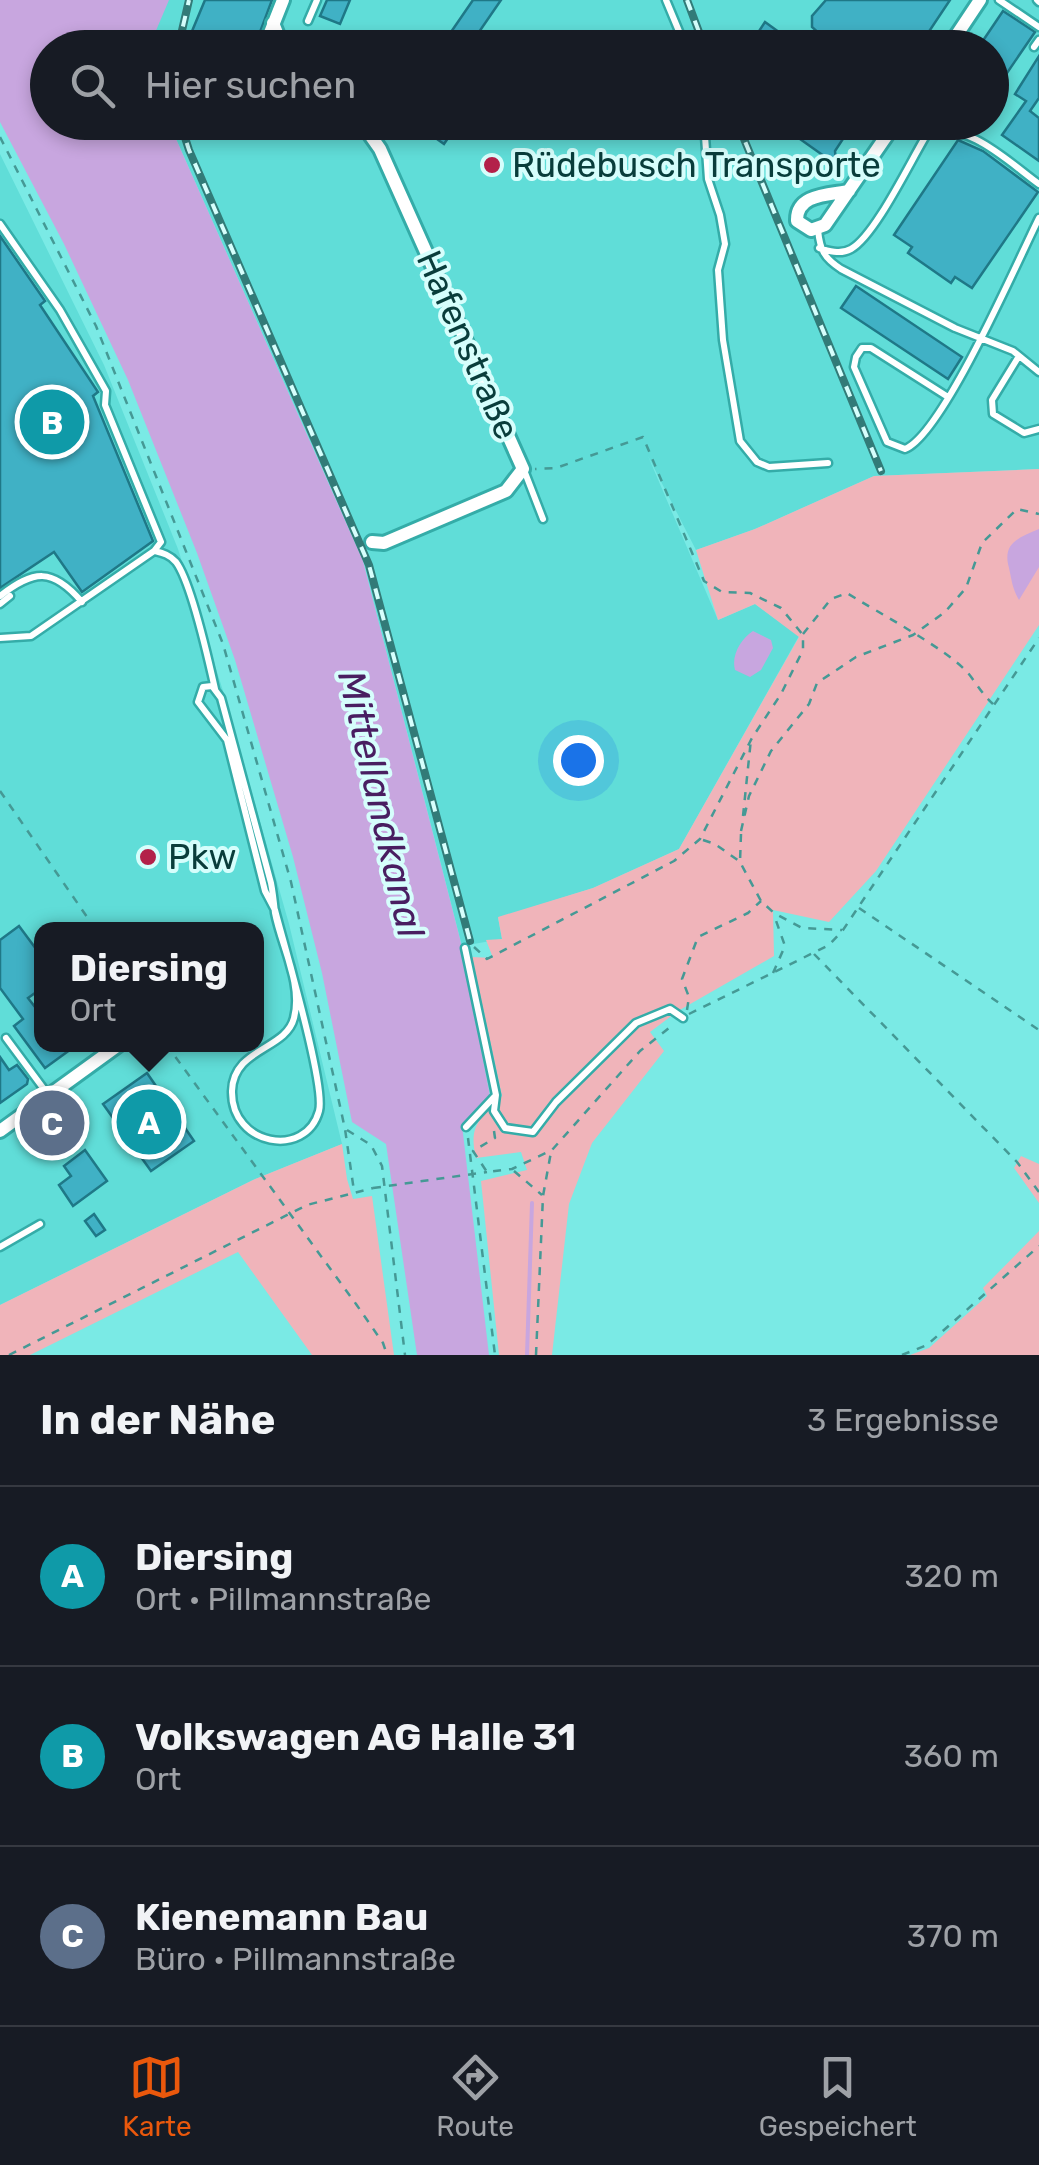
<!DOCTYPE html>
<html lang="de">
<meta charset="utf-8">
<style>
:root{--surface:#171b24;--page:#20242c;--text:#f1f3f6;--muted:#9ea1a6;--line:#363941;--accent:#ea580c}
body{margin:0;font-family:Rubik,sans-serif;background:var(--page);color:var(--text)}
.you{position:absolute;left:578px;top:760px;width:35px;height:35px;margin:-25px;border:8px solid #fff;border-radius:50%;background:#1a73e8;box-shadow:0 0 0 15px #1a73e833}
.badge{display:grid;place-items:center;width:65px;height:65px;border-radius:50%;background:var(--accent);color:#fff;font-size:32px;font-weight:700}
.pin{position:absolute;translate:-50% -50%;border:5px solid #fff;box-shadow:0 2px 10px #0006}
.popup{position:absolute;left:34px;top:922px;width:230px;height:130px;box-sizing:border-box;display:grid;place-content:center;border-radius:20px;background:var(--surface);filter:drop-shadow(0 2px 8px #0005);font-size:32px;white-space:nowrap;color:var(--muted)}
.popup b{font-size:38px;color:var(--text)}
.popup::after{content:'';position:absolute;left:50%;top:100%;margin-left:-20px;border:20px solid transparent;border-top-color:var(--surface)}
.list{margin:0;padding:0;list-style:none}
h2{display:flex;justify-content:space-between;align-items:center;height:130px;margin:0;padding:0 40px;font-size:42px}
h2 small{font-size:32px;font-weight:400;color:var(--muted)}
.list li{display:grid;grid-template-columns:65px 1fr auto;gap:30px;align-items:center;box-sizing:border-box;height:180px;padding:0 40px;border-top:2px solid var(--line)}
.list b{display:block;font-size:38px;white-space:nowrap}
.list p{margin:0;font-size:32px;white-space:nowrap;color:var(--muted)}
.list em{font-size:32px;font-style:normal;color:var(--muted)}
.icon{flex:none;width:55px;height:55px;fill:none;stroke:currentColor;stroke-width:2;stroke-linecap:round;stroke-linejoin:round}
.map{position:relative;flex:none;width:1039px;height:1355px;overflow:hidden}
.search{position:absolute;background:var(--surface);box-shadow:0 5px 15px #0003;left:30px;right:30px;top:30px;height:110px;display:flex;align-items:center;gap:25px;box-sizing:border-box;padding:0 35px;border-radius:55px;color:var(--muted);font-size:38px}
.sheet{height:670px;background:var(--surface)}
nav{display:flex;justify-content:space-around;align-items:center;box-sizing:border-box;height:140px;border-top:2px solid var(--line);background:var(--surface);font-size:28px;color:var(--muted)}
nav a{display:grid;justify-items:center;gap:5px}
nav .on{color:var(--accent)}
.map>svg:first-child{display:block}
.built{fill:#60ddd8;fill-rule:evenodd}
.green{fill:#f0b4ba}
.water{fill:#c8a6df}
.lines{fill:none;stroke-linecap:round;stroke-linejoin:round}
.stream{stroke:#c8a6df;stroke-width:4}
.building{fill:#40b1c5;stroke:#1f7887;stroke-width:2.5}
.lane-casing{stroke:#34aca8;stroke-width:11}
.street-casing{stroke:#34aca8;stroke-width:18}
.path{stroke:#459995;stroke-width:2.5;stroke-dasharray:8 8;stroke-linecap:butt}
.lane{stroke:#fff;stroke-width:6}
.street{stroke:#fff;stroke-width:12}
.rail-casing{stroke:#327b78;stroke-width:8}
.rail{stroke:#d6fefc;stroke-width:4;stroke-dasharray:11;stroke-linecap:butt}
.path-bridge{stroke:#459995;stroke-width:2.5;stroke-dasharray:8 8;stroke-linecap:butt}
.poi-dot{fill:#b3214a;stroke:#d6fefc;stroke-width:4}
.labels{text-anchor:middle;stroke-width:8;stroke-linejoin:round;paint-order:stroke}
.poi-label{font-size:35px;fill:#093d3b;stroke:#d6fefc;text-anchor:start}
.street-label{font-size:35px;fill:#093d3b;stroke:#d6fefc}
.water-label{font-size:38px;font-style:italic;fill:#491e61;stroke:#d6fefc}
</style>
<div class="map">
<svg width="1039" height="1355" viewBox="0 0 1039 1355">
<rect width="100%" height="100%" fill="#7aeae5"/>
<path class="built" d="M125,0H1039V469L874,476L755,529L696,550L648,456L718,620L755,604L799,636L679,849L593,888L498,918L502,939L462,946L363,560L169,123L992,122V48L149,47Z
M0,154L104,365L178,549L224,694L289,924L342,1144L253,1180L0,1305ZM42,930H256V1044H42Z"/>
<path class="green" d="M1039,469V625L876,871L829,922L773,910L774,956L678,1011L650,1032L664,1051L592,1143L569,1204L552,1355H499L481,1181L527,1170L521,1152L476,1158C468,1126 480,1118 502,1096L472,957L493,958L486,940L502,939L498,917L593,888L679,849L799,637L755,604L718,620L696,550L755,529L874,476Z
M342,1144L347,1179L353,1199L372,1196L394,1355H312L238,1252L30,1355H0V1305L253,1180Z
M1021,1156L1039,1164V1203L1014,1168Z
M1039,1231V1355H910L929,1348L987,1296L983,1288Z"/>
<path class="water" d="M0,0H169L149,47L48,48V122L169,123L363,561L460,939L490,1096L462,1125L489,1355H417L386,1144L352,1122L322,973L293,857L235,660L197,553L128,380L64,244L0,122Z
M1039,529V567L1019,600C1012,588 1012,581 1009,568C1002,543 1018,538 1039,529Z
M753,631L771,640L773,648L761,670L750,677L735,670C731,655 741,639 753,631Z"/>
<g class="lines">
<path class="stream" d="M527,1355L532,1203"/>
</g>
<path class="building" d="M205,0H272L254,48H185Z
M327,0H350L340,24L320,16Z
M473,0H501L468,48H440Z
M826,0H950L918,48H835L812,27V16Z
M1003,11L1035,32L992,95V48H978Z
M765,22L801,48H748Z
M1039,56V98L1030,111L1039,118V161L1002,135L1026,101L1015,94Z
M413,122H459L444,144Z
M776,122H854L835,151L836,161L826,162L824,156Z
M958,140L983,151L1038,192L972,288L955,277L951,283L908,253L912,247L894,235Z
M0,236L45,301L40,305L98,392L93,396L153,541L82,592L54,552L0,588Z
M856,286L962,357L948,379L841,308Z
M19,926L42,957V988L28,998L42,1016V1044H78L45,1068L14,1026L23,1019L0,988V940Z
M0,1057L9,1070L17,1065L28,1079L27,1084L0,1103Z
M147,1073L194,1141L151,1171L103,1104Z
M55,1107L67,1124L47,1138L35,1121Z
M85,1150L107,1181L73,1206L59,1185L71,1176L64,1166Z
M94,1214L105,1230L96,1236L85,1221Z"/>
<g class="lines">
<defs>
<path id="lane" d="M666,0L686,48
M999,0L1039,27
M1037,0L1039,2
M308,21L317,0
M1034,47L1039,40
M704,122L708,179L720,215L725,244L718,270L723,340L740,441L757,462L769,467L828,463
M0,224L60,310L106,391L105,405L161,542L154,551L31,636L0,638
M818,230C820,250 824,258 841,269L955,328L1013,351L1039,372
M819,248C830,251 840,255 851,249C875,236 911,160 927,134C965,118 1011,164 1039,184
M1019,356L992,400L993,414L1024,433L1039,429
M948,397L871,348H862L856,357L854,367L887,442L905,449C943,434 1017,262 1039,218
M524,470L543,519
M155,551C163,553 170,555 176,562C191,582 209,662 215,689
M0,596C34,570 52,567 82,602
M0,604L10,596
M275,910C284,945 326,1086 319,1111C306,1159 231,1146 232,1091C233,1048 286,1050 294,1018C303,984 281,945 275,913C274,903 273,893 271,883L221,698L212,686L203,687L198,702L227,740L265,891L275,910
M465,948L496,1095
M6,1038L49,1096
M466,1127L496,1095L494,1111L505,1128L533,1132L556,1102L636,1023L670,1009L683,1018
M0,1247L40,1224"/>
<path id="street" d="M273,23L283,48
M264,48L283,0
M948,48L980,0
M258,122L274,127L288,122
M361,122L380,149L523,469L506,491L384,543L372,542
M849,191C828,195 796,194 797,221L811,230L825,225L896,122
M0,1131L120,1044"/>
</defs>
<use href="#lane" class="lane-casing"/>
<use href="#street" class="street-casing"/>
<path class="path" d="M0,137L96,326L223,644L291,882L345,1129L354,1191
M803,634L831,599L847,593C877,612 947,649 968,673C977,684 982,694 993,704
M0,791L96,930
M743,816L751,739
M741,831L749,796L771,751L809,704L817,683L856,657L913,635L945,612L966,588L982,543L1017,509L1039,514
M741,834L740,862L761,901L774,913L802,928L842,930
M703,840L715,844L739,861
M859,908L1039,1030
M474,947L487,959L674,861L700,839L752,738L781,694L803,650V635L781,608L750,593L722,592L704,581L643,437L556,468L535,469
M814,954L1017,1162L1039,1192
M773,973L785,946L774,915
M687,1010L689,997L682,979L698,937L748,913L761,901
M689,1014L813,953L829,945L843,930L1039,638
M166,1044L356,1304L383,1343L387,1355
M347,1130L371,1145L382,1166L405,1355
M494,1131L495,1138L473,1151L487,1172L512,1169L552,1150L640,1051L674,1024
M468,1138L495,1355
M514,1171L542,1195
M9,1355L307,1205L373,1188
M536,1355L543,1196L551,1152
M902,1355L927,1345L1039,1246"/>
<use href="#lane" class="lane"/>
<use href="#street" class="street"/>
<defs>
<path id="rail" d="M687,0L705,48
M178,48L189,0
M180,122L189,150L369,565L470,941
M737,122L881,471"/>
</defs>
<use href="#rail" class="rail-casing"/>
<use href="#rail" class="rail"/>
<path class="path-bridge" d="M373,1188L487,1172"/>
</g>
<g class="poi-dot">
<circle cx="492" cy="165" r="10"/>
<circle cx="148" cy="857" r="10"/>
</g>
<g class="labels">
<g class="poi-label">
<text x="512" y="177">Rüdebusch Transporte</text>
<text x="168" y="869">Pkw</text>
</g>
<g class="street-label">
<text transform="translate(468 345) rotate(66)" y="12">Hafenstraße</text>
</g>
<g class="water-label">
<text transform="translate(381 804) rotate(77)" y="13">Mittellandkanal</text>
</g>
</g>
</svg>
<div class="you"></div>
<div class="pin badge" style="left:149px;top:1122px;background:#0f9aa8">A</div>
<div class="popup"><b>Diersing</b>Ort</div>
<div class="pin badge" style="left:52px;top:422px;background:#0f9aa8">B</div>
<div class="pin badge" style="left:52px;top:1123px;background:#5c6f8a">C</div>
<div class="search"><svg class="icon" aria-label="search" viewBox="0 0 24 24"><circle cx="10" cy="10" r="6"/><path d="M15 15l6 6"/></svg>Hier suchen</div>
</div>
<section class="sheet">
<h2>In der Nähe<small>3 Ergebnisse</small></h2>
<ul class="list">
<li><span class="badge" style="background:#0f9aa8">A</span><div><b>Diersing</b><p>Ort · Pillmannstraße</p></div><em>320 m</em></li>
<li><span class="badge" style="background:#0f9aa8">B</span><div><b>Volkswagen AG Halle 31</b><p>Ort</p></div><em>360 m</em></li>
<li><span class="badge" style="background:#5c6f8a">C</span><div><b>Kienemann Bau</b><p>Büro · Pillmannstraße</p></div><em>370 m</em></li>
</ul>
</section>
<nav>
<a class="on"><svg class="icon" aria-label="map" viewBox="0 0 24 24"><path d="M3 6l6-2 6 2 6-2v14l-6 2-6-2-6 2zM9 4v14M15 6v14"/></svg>Karte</a>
<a><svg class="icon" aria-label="directions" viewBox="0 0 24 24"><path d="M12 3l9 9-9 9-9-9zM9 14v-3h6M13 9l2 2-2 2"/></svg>Route</a>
<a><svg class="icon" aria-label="saved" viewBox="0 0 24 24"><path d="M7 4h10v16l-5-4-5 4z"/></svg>Gespeichert</a>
</nav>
